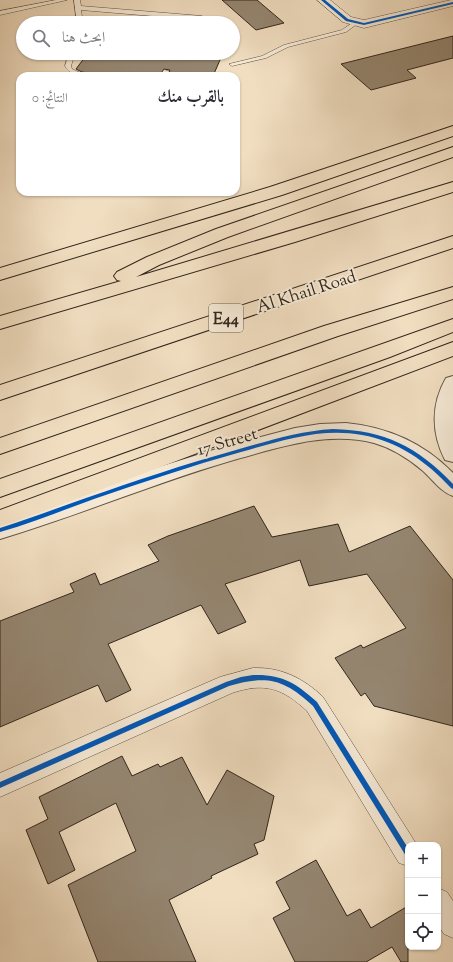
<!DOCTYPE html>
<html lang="ar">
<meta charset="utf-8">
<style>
:root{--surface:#fff;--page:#f2f2f3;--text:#2b2b33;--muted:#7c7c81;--line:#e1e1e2}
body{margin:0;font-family:"Sorts Mill Goudy",Amiri,serif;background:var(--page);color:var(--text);direction:rtl}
.controls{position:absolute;right:12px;bottom:12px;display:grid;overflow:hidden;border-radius:8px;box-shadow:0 1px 3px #0004}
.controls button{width:36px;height:36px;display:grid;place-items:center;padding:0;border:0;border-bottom:1px solid var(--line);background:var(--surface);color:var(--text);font:20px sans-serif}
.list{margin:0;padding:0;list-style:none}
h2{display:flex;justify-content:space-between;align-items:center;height:52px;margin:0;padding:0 16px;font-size:17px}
h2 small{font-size:13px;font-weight:400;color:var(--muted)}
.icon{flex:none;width:22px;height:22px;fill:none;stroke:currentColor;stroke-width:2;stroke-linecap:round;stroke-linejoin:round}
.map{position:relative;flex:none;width:453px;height:962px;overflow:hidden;direction:ltr}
.search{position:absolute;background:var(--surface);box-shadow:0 1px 3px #0004;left:16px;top:16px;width:224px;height:44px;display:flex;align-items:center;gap:10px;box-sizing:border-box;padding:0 14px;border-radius:22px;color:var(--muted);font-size:15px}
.panel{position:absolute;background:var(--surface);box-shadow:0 1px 3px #0004;left:16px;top:72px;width:224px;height:124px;border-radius:12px;direction:rtl}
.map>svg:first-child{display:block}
.building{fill:#958671;stroke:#31261b}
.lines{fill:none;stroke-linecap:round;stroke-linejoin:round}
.service-casing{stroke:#615444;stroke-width:1}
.minor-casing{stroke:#615444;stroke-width:1}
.tertiary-casing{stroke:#615444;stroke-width:2}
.motorway-casing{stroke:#31261b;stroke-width:2}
.service{fill:#f6ead7;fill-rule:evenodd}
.minor{fill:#f6ead7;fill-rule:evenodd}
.tertiary{fill:#f6ead7;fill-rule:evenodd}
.motorway{fill:#f1dec1;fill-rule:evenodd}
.cycleway-casing{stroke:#f6ead7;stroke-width:3}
.cycleway{fill:#0057b8;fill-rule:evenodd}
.labels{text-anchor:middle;stroke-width:4;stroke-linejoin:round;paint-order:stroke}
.shield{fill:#f6ead7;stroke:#6c6153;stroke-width:1}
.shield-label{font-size:16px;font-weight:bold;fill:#31261b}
.street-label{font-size:17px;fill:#31261b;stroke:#f6ead7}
</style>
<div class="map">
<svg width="453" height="962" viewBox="0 0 453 962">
<rect width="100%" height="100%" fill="#f1dec1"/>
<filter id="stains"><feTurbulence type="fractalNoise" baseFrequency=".005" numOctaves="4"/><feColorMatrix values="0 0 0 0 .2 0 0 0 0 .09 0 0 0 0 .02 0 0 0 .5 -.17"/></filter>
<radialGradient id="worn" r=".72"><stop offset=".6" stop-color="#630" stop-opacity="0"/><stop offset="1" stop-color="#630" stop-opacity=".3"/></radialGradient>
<path class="building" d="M222,0H257L284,23L256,30Z
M453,36V58L407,70L416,78L371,90L341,64Z
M88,53H223L213,76H168L170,70L164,69L159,76H109L82,72L76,69Z
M254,506L272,537L338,524L349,552L410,526L453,580V726L374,706L365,693L361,696L335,658L361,645L363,648L406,628L367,574L309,586L300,560L225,584L246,622L218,634L201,605L108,644L131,690L106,702L98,685L0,727V621L74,592L70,584L95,573L100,585L159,561L148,545L168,536Z
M122,756L132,776L158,764L160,767L182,757L207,805L227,770L274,796L264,840L254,844L258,854L211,876L212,878L169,900L196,962H98L68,885L136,851L116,803L59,832L75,870L48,884L26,830L48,819L39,797Z
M316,860L347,916L360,909L371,928L408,906V962H401L392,947L366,962H295L273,918L290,909L276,882Z"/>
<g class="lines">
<defs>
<path id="service" d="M56,0H67L0,15V11Z
M74,0H80L81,6L202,16L211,23H205L200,20L81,10L83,23H77Z
M355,21L358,23L357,24L346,32L288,47L266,58L232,66L229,64L262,56L284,45L342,30Z
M69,53H75L71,66L72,69L87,76C78,76 69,74 65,66Z
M164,70L169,71L166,76H160Z"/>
<path id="minor" d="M317,0H330L351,17L364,20L451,0H453V6L364,28L343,22Z
M253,668C281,667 303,678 323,697L417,845H408V866L399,863L307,711C282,688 265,682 232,693L0,797V773L220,677Z
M438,888L447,892L453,901V938L444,934L438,925Z"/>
<path id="tertiary" d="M453,376V462L445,460C431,433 431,404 446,378Z
M346,423C387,427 424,443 453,473V496C441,492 433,480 423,471C409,459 392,448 374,443C328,431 281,447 237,459C157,482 80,515 0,539V521L143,472L226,446L295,428L320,424Z"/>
<path id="motorway" d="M453,126V136L282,195L0,280V268L270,187Z
M453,147V157L228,237L159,265L136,277L453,182V192L295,242L0,329V316L121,281L117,280L114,276L117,272L147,257L216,229Z
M453,236V248L0,400V385Z
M453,287V299L338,336L0,454V438L324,326Z
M453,319V332L390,357L0,497V479Z
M453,342V356L0,528V510Z"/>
</defs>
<use href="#service" class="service-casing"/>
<use href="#minor" class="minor-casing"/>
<use href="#tertiary" class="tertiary-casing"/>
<use href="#motorway" class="motorway-casing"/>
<use href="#service" class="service"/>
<use href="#minor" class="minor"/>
<use href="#tertiary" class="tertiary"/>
<use href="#motorway" class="motorway"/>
<defs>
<path id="cycleway" d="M321,0H325L348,19L364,23L453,2V4L364,25L346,21Z
M333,429C384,430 418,447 453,484V489L451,488C427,462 398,441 362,435C321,427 280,441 241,452C191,466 143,482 94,499C63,510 32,523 0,532V528C29,519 57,508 86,498C135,481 185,464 236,450C268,441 299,431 333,429Z
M253,675C282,674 296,683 317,702L408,848V857L406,856L313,706C284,679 267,675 229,686L0,788V782L226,682L241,677Z"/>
</defs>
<use href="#cycleway" class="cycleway-casing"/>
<use href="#cycleway" class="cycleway"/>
</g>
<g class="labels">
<rect class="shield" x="209" y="304" width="34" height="28" rx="3"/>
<g class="shield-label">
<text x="226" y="324">E44</text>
</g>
<g class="street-label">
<text transform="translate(306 291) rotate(-18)" y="6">Al Khail Road</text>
<text transform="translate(227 441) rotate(-16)" y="6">17 Street</text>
</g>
</g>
<rect width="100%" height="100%" filter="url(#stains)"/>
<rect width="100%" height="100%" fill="url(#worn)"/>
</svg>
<div class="controls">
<button>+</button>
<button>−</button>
<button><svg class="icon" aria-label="locate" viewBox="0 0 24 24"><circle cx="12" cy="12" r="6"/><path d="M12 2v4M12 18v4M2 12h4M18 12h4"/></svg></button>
</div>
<div class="search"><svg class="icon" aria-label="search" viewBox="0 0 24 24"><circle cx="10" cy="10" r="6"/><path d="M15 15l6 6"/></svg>ابحث هنا</div>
<section class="panel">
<h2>بالقرب منك<small>النتائج: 0</small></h2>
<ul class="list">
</ul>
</section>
</div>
